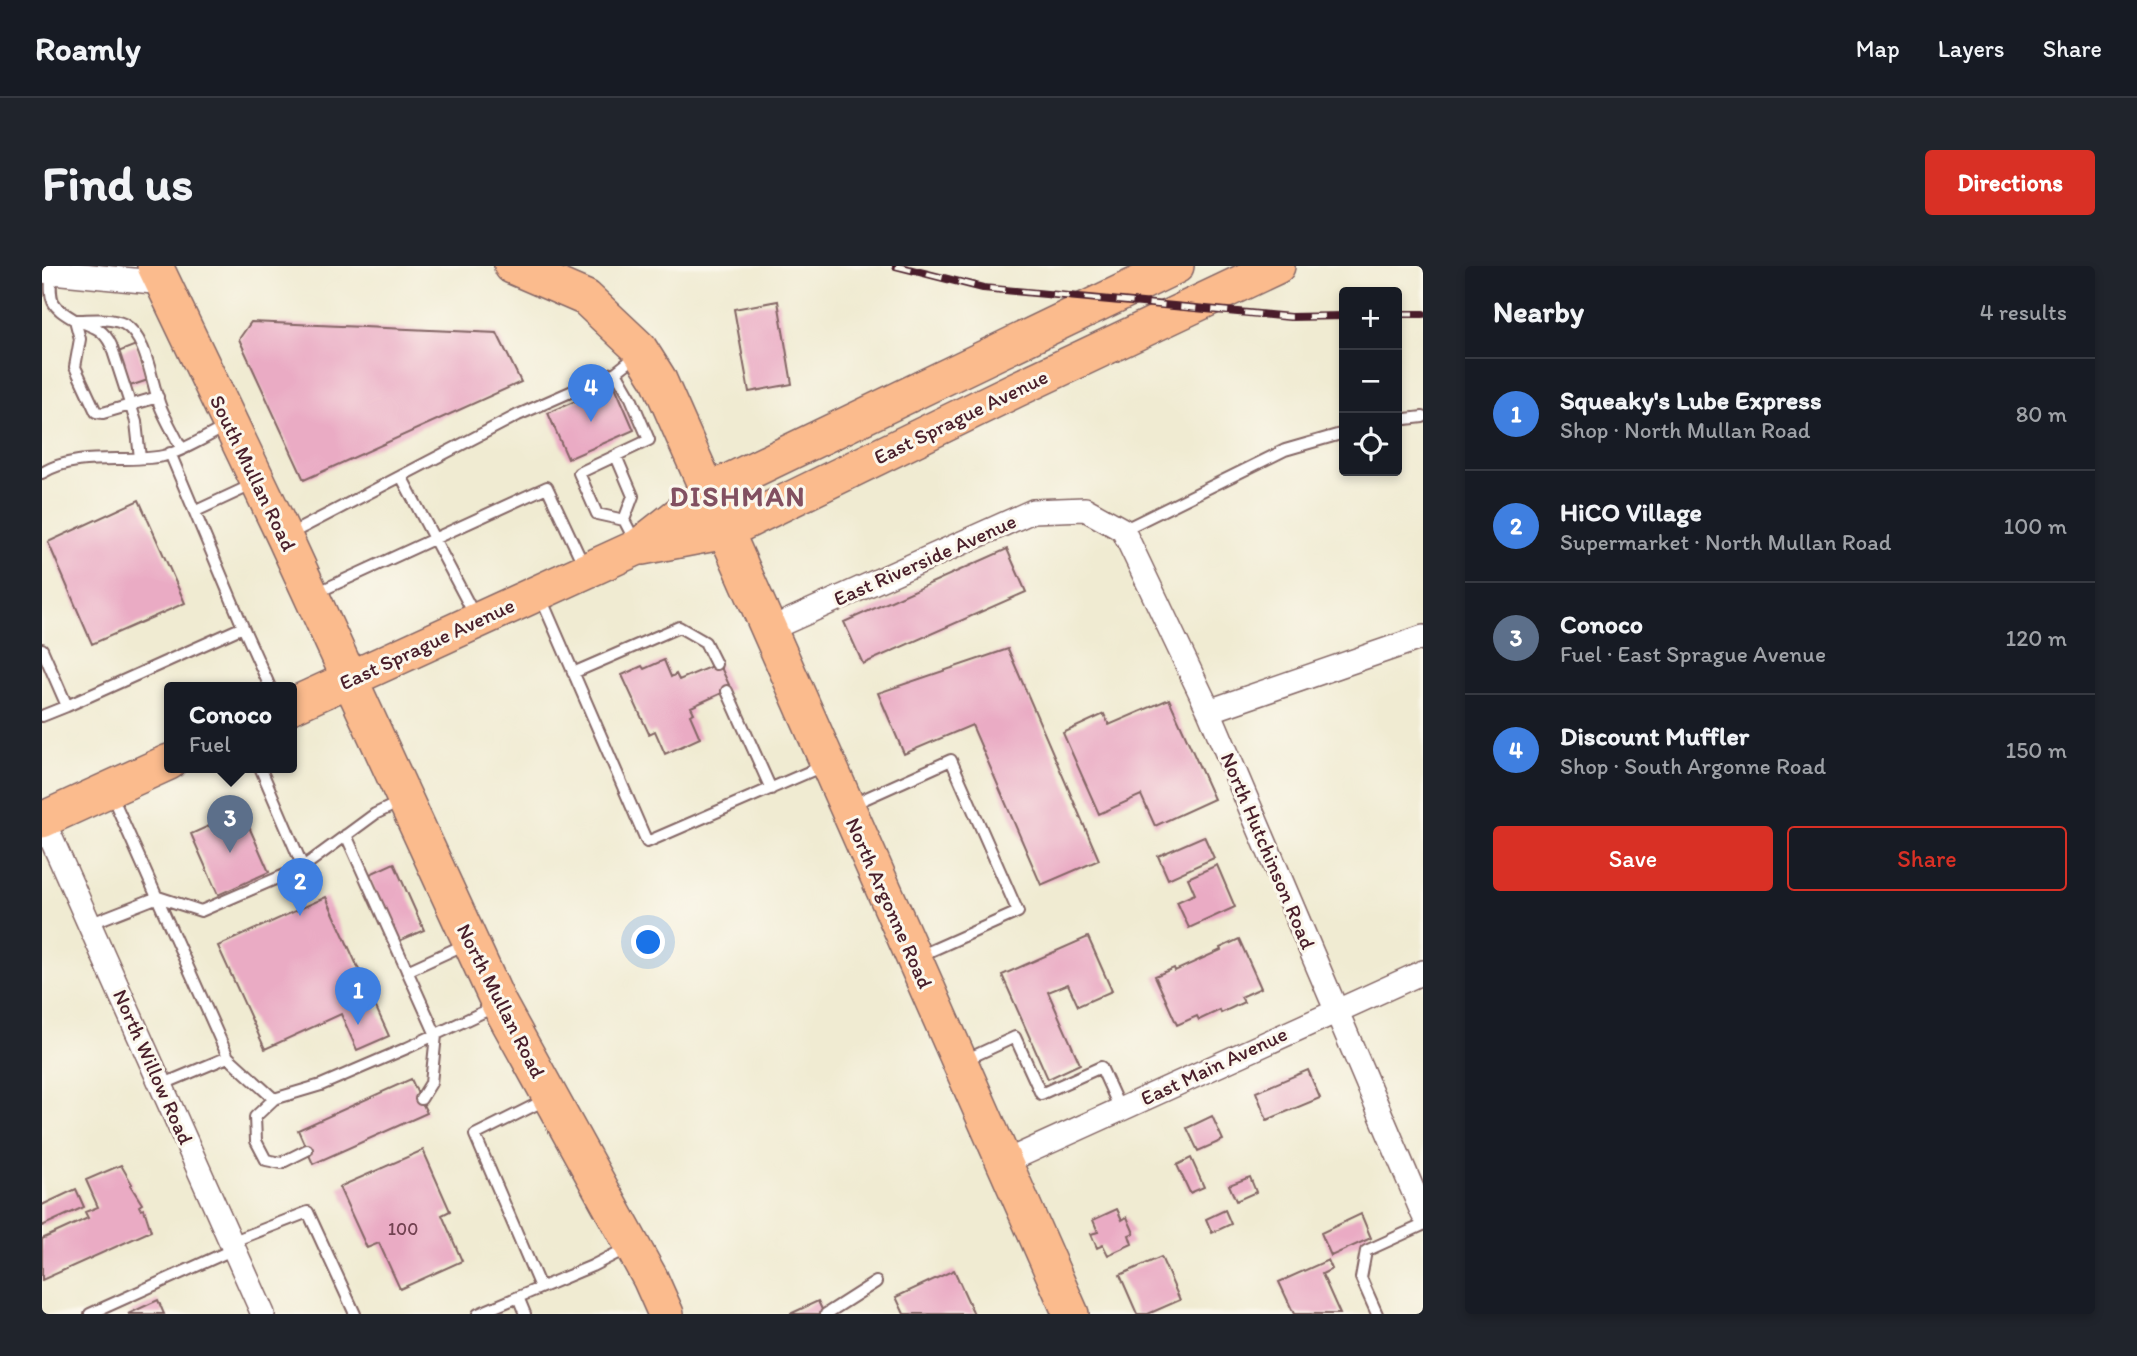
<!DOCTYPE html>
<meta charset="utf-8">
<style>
:root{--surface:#171b24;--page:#20242c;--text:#f1f3f6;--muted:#9ea1a6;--line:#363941;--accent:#d93025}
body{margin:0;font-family:Itim,sans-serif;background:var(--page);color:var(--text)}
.controls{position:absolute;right:21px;top:21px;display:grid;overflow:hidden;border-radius:7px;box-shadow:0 4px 10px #0003}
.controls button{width:63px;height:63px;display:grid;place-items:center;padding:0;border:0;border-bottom:2px solid var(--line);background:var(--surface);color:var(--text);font:35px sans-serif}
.you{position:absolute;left:607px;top:677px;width:24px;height:24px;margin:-18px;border:5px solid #fff;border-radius:50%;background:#1a73e8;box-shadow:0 0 0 10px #1a73e833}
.badge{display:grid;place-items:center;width:46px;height:46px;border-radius:50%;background:var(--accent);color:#fff;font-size:23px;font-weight:700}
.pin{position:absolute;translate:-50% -58px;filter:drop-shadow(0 2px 4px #0008)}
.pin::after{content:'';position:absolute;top:37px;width:24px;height:21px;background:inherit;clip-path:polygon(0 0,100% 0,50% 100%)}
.popup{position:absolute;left:122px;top:416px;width:133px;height:91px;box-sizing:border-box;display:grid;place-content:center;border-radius:7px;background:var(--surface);filter:drop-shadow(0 2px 5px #0005);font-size:23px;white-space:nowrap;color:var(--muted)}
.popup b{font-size:26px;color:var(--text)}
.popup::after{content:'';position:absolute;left:50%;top:100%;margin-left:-14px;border:14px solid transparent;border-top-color:var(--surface)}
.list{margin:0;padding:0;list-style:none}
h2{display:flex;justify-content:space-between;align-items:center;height:91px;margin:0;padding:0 28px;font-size:30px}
h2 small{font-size:23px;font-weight:400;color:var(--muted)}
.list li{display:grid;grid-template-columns:46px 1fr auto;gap:21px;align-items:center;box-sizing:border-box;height:112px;padding:0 28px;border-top:2px solid var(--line)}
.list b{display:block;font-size:26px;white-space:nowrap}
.list p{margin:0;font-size:23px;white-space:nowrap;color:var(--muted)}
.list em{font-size:23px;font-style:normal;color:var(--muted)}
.actions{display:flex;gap:14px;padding:21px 28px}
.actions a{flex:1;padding:16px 0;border:2px solid var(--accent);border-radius:7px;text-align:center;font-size:24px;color:var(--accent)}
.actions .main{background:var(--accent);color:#fff}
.icon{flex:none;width:38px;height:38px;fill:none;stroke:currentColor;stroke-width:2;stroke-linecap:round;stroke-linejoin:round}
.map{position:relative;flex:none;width:1381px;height:1048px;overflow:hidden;border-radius:7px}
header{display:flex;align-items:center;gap:42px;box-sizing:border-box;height:98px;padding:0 35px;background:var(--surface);border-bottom:2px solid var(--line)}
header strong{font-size:33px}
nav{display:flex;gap:38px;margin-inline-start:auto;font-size:24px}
.intro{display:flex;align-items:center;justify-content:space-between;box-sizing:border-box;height:168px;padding:0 42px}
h1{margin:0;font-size:49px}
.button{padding:18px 32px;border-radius:7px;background:var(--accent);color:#fff;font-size:24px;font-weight:700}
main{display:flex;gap:42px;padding:0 42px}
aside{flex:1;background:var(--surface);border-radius:7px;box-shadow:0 4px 10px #0003}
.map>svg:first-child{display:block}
.building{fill:#eaabc4}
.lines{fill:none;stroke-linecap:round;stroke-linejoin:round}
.service-casing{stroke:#846665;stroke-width:14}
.minor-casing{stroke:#846665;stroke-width:26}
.primary-casing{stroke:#846665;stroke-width:38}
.service{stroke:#fff;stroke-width:10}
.minor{stroke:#fff;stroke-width:23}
.primary{stroke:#fbbb8d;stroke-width:35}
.rail-casing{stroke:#4a1f2b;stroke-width:8}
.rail{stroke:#fbf7ec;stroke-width:5;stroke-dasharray:16;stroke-linecap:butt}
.labels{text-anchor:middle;stroke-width:6;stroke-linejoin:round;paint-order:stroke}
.number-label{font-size:18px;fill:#724251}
.street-label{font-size:21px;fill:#4a1f2b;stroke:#fbf7ec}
.district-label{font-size:28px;font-weight:bold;letter-spacing:2px;fill:#825061;stroke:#fbf7ec}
</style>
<header>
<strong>Roamly</strong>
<nav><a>Map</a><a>Layers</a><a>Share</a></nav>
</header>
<div class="intro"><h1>Find us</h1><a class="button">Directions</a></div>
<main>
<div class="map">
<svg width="1381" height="1048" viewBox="0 0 1381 1048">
<rect width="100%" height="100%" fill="#fbf7ec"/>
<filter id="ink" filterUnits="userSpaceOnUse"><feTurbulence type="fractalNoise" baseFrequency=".0143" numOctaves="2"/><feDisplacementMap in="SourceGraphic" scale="14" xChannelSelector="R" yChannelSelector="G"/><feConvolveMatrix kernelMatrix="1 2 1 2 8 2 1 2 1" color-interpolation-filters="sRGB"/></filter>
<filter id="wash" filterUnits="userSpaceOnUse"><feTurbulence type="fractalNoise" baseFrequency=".00686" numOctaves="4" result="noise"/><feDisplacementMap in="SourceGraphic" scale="28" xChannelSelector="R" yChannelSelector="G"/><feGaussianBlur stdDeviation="1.57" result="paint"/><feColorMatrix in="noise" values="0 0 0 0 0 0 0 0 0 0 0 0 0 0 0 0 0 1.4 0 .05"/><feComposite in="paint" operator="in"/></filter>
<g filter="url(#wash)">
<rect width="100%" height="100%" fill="#f0ebd2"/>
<g id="blocks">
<path class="building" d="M736,35L750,118L707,126L692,43Z
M209,56L455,67L479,116L262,214L197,73Z
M94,79L106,114L88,120L76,86Z
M572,118L592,164L526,193L506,147Z
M97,234L143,337L50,378L6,276Z
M965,283L984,326L821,398L802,356Z
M966,383L1057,594L999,619L930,459L862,488L836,427Z
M622,394L629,411L634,408L637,414L677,397L689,423L649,441L652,447L648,449L658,472L623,488L613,465L607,468L580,409L600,400L602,403Z
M1127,433L1172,533L1113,560L1099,529L1057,548L1021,467L1062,448L1067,459Z
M200,545L227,606L176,629L149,568Z
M1162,570L1172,592L1126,613L1116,590Z
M352,597L382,664L355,676L326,609Z
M1175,599L1193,641L1147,662L1135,636L1153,628L1146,612Z
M284,631L347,770L315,784L299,748L223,783L176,680Z
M1046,671L1070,725L1036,740L1026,718L1006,726L1038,798L1006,813L960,709Z
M1197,673L1219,722L1199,731L1202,736L1179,747L1178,744L1157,754L1155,750L1135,759L1113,710L1132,702L1133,705L1179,684L1178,682Z
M1266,804L1278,832L1225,854L1214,826Z
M369,813L385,847L271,898L256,864Z
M1170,850L1181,874L1156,885L1145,862Z
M381,884L408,945L400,949L420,995L358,1023L337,977L325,982L297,921Z
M1149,892L1162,921L1148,927L1135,899Z
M79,899L90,918L88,919L100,938L97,940L99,944L102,943L109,965L0,1014V973L46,952L43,946L56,941L44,914Z
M1208,911L1214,926L1194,935L1187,919Z
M34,923L42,941L0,960V939Z
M1075,943L1080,954L1085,951L1092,967L1087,969L1090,978L1066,989L1061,979L1055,982L1049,968L1056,966L1051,954Z
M1183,944L1189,958L1170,967L1164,953Z
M1319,948L1329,972L1289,990L1279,967Z
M1119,991L1138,1034L1106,1048H1095L1078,1009Z
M1286,994L1290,1003L1280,1008L1298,1048H1252L1237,1016Z
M912,1004L932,1048H862L854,1031Z
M116,1034L122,1048H86Z
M776,1035L782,1048H748Z"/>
</g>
</g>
<g filter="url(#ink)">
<use href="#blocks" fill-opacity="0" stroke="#846665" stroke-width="2"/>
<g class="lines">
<defs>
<path id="service" d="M9,6C8,35 7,39 33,54L38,73L33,101L54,146L61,147L116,131
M33,54C49,54 67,51 82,58C106,72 109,118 119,142C125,156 133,169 139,182
M39,56C53,61 62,64 69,79L94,156L98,192
M574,106L589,132L607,174L537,207L555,248L582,254
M1355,154L1381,151
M128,187L201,361
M574,190L591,230L582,254L594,277
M0,207C37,185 81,198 121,190C140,186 167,169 185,160
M359,210L433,350
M154,245L212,218
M1081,264L1243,184L1302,167
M248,268L476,149L574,106L597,88
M274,327L505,221L542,300
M499,332L605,576L783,499
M0,383L25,440L0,450
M531,407L637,361L663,376L674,398
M685,425L729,523
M25,440L201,361L228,421
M218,501L261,601
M69,528L186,791L119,819
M809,539L909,494L976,646L875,691
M304,569L394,769L389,817L379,833
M47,658L116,631L159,645L261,601L333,548L358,536
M365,705L426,677
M186,791L232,833
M921,795L973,771L999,828L1059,801L1078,843
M265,884L239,897L224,894L214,875L213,851L232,833L279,819L365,782L454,740
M189,976L266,946L313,1048
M498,1021L433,869L505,833
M476,1031L483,1048
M48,1048L192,983
M436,1048L550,1000L587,981
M784,1048L834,1016
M1335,1048L1319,1012L1324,985L1381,959"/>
<path id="minor" d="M0,5L121,17
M726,364L991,245L1043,243L1081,264L1167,445L1381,948
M1167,445L1381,371
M0,552L221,1048
M963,896L1381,706"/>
<path id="primary" d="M113,0L242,270L457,738L608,1012L624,1048
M470,0L544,32L597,82L616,112L1029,1048
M600,281L684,265L973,124L1235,0
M249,440L596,281L667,225L1134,0
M0,554L127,496"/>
</defs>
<use href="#service" class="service-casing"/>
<use href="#minor" class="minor-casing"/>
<use href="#primary" class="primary-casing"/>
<use href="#service" class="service"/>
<use href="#minor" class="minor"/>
<use href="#primary" class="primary"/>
<defs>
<path id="rail" d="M854,0L941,22L1248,51L1302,50
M1355,48H1381"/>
</defs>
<use href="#rail" class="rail-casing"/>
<use href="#rail" class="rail"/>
</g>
</g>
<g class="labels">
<g class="number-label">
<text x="361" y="969">100</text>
</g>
<g class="street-label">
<text transform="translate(919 151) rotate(-26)" y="7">East Sprague Avenue</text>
<text transform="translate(211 207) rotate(64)" y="7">South Mullan Road</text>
<text transform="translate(883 294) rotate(-24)" y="7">East Riverside Avenue</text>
<text transform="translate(385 378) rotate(-25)" y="7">East Sprague Avenue</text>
<text transform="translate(1226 585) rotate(67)" y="7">North Hutchinson Road</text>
<text transform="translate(847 637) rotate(66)" y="7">North Argonne Road</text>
<text transform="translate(459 735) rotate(63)" y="7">North Mullan Road</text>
<text transform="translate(1172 800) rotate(-25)" y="7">East Main Avenue</text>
<text transform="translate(111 801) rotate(66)" y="7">North Willow Road</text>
</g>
<g class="district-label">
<text x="696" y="240">DISHMAN</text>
</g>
</g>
</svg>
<div class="controls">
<button>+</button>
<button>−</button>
<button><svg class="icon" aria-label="locate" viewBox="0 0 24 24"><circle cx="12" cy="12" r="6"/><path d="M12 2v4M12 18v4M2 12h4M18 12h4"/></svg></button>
</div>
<div class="you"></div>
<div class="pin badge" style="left:316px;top:759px;background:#3f7fe0">1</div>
<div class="pin badge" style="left:258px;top:650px;background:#3f7fe0">2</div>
<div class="pin badge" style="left:188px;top:587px;background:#5c6f8a">3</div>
<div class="popup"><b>Conoco</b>Fuel</div>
<div class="pin badge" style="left:549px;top:156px;background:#3f7fe0">4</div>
</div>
<aside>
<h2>Nearby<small>4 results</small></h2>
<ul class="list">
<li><span class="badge" style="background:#3f7fe0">1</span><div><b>Squeaky's Lube Express</b><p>Shop · North Mullan Road</p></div><em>80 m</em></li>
<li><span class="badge" style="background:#3f7fe0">2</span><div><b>HiCO Village</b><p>Supermarket · North Mullan Road</p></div><em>100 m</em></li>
<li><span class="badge" style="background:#5c6f8a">3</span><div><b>Conoco</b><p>Fuel · East Sprague Avenue</p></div><em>120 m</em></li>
<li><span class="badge" style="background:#3f7fe0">4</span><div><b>Discount Muffler</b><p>Shop · South Argonne Road</p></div><em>150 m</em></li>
</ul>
<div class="actions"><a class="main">Save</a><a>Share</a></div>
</aside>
</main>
